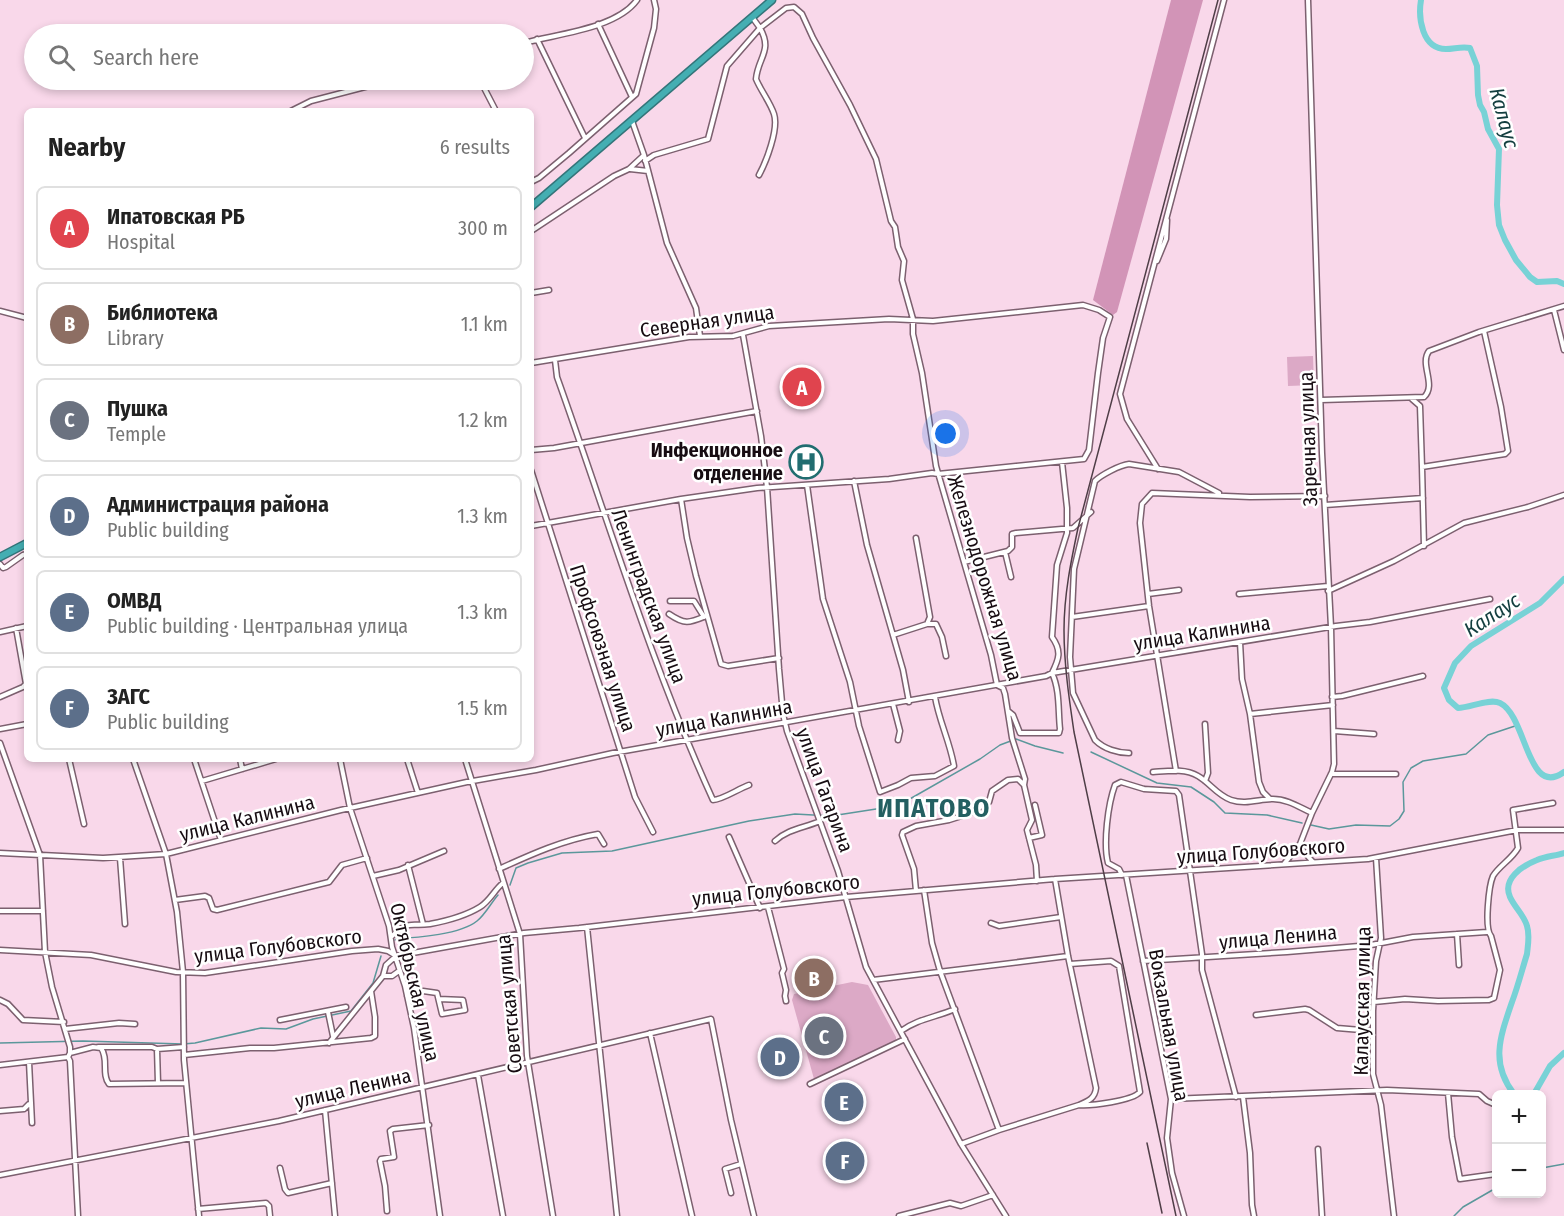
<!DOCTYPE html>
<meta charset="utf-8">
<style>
:root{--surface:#fff;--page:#f6f6f6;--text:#222;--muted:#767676;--line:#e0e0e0;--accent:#d93025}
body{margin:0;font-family:"Fira Sans Condensed",sans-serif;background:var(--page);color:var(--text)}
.controls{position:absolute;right:18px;bottom:18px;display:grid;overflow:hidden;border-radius:9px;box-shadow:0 3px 9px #0003}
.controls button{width:54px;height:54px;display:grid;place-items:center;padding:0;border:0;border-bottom:2px solid var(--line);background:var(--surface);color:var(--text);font:30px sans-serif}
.you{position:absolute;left:946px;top:434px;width:21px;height:21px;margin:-15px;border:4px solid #fff;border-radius:50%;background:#1a73e8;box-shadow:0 0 0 9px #1a73e833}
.badge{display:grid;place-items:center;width:39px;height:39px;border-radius:50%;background:var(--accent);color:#fff;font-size:20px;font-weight:700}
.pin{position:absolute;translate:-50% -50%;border:3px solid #fff;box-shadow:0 2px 6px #0006}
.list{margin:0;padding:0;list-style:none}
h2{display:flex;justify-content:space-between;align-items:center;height:78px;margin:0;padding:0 24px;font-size:26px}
h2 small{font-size:20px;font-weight:400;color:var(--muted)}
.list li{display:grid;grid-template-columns:39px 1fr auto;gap:18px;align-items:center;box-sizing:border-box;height:84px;margin:0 12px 12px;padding:0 12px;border:2px solid var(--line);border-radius:9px}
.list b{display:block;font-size:22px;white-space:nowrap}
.list p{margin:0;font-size:20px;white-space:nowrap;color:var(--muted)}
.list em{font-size:20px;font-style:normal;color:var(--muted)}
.icon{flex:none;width:33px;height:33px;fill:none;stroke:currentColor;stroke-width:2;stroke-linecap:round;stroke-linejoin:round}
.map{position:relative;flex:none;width:1564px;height:1216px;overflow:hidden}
.search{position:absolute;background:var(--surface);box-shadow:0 3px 9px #0003;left:24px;top:24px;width:510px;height:66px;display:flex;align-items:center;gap:15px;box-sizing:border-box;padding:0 21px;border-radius:33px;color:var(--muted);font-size:22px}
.panel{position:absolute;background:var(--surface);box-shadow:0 3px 9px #0003;left:24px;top:108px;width:510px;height:654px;border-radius:9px}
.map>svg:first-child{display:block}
.green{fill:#dca9c6}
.forest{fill:#d294b7}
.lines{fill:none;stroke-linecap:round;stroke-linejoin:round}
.stream{stroke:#5b979b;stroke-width:1.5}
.river{stroke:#78d2d6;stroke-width:6}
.minor-casing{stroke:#7c606f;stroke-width:7}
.highway-casing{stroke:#34757a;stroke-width:9}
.minor{stroke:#fff;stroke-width:4}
.highway{stroke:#44aeb2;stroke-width:6}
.rail{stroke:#4f3e47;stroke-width:1.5}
.labels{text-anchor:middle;stroke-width:5;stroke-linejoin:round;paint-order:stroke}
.street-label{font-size:20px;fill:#170c12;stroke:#fff}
.poi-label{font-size:20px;font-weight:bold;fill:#170c12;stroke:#fff;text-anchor:end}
.water-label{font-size:21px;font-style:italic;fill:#133e3f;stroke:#fff}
.district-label{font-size:26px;font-weight:bold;letter-spacing:1.5px;fill:#245f61;stroke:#fff}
</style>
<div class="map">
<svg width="1564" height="1216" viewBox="0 0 1564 1216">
<rect width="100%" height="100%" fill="#f9d8ea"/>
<path class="green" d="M1313,356L1314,385L1288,386L1287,357Z
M852,982L868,985L896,1037V1041L816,1081L817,1078L814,1079L792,1000L794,994Z"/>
<path class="forest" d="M1171,0H1203L1117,312L1113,315L1093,300Z"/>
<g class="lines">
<path class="stream" d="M1091,752L1157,783L1191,787L1214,802L1225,813L1267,815L1302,823
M1311,825L1329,829L1356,825L1390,826L1399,819L1404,811L1403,782L1411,768L1423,761L1466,754L1488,735L1518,725
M510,885L516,868L528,863L562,853L612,851L749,821L795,814L831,816L889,807L908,800L980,759L1000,745L1016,739L1035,746L1063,753
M395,940L398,938C418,938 461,934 477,921C485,915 491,903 498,895
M0,1043L83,1041L183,1044L195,1043L261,1028L286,1029L313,1019L351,1011L373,983L381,956
M1542,1168L1564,1164
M1454,1216L1463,1207L1496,1188"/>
<path class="river" d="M1421,0C1418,18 1422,49 1446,49C1454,49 1462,46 1470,48L1477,66L1478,95L1480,105L1484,112L1488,129L1499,149L1497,205L1499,225L1505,240L1516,260L1530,277L1537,282L1557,281L1564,284
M1564,579L1540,603L1471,646L1455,663L1444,688L1449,700L1458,708C1470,708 1489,698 1500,703C1527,716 1527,799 1564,772
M1514,1094C1490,1063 1500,1037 1512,1002C1518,986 1522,970 1527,954C1528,944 1530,935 1527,926C1524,915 1515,908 1510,897C1502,879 1522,866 1537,860C1546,856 1555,856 1564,853
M1534,1094L1550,1066L1564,1053"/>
<defs>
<path id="minor" d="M752,17L760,28L786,8L794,7L802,14L813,38L850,105L876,159L891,221L895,227L898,247L904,261L902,280L913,319V334L922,373L936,466L991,655L997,685L1003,688L1005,694L1012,738L1025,779L1024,785L1032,820L1027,830L1036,865L1037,881
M598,24L632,97
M537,39L585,138
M524,43C556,34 616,29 637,0
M480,80L496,111
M291,111L311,101L392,80
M632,121L644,155L667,243L696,308L700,336
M645,161L654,155L708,139L727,66L760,28C773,51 758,57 756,79C761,91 770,102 774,114C779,129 766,162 759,175
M630,169L648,171
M531,182L539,178L569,153L636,94L654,28L656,9L654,0
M531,231L614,176L629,169L643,156
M1157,261L1166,239L1167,220
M531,293L549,290
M1554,310L1564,350
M0,311L27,318
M743,335L761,436L767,487L779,669L783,714L787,731L838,871L866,967L961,1144L1006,1216
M555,360L557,377C608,519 650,662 713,800C722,800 738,789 749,785
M531,363L689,337L733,336L769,326L889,319L933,321L1083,305L1099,310L1110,317L1103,338L1098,373L1089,450L1084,459L938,474L932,473L889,479L757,488L681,499L531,526
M1412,399L1420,406L1422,467
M1321,400L1424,397C1437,385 1419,364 1429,351L1479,332L1564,306
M531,450L554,448L757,411
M1158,469L1127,419L1120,394L1224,0
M531,470L635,797L653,832
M854,481L867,545L903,670L909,702
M807,485L823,599L850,682L859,726L880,792L898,785L911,778L935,776L954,766C950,742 939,721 935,697
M681,499L687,538L696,576L721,664L728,666L779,658
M1325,505L1423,498
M1424,546L1422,467L1505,454L1508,451L1501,407L1484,331
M1005,552L1011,577
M964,562L1008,551L1012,547V534L1016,533L1073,528L1091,512
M0,564L3,568L6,567L23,555L27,554
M1328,591L1394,561L1464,523L1528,507L1564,495
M1148,594L1179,590
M1239,594L1328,586
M670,601H694L704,617
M669,614C685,625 689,623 706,616
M1072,617L1149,606
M927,624H936L942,637L946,656
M0,632L27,626
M893,635L927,624L930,617L916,538
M1240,642L1242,679L1250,714L1259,782L1263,792L1270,799
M0,697L23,687L26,684L16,628
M1332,697L1342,696L1423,676
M893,704L900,731L898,740
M1008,711L1013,715L1020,733H1059L1060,729C1058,711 1060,690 1052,673C1059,659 1062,651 1052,637L1057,565L1067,533V508L1062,462
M1250,714L1333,705
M1205,724L1208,773L1205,781
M0,729L27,724
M1334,731L1374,734
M0,743L40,855L45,952L52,987L70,1047V1053L68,1057
M1129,753C1118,753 1104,749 1095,740L1073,693L1070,657L1074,569L1095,481C1101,475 1120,465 1129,464L1179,472L1219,493
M69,759L84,824
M133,759L166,854L177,912L183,972L184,1060L199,1216
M194,759L221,840
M240,759L242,769
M340,759L350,808L389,926L392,947L405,986L414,1028L440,1216
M407,759L418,793
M465,759L520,934L527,1056L553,1216
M1176,771L1149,606L1140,523L1142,504L1152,493L1250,497L1325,496
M1153,772C1167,771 1185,768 1198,776C1210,783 1217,795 1231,800C1246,805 1259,799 1273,799C1287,799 1299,807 1312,813
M1331,774H1396
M202,781L276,759
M729,837L760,908
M1029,838L1042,835L1035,805
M775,841C788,829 804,828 820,821
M1300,844L1303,851L1313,862
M0,853L103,858L166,854L341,810L467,782L536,770L613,753L1046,676L1052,673L1336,626L1370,622L1490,599
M120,858L125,924
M1376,858L1381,938L1376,961L1373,1011V1074L1381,1105L1394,1216
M1284,864L1300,844L1312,813L1332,772L1334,764L1331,627L1322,453L1308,0
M408,865L423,924
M499,869C532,854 563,840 598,834L604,844
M1122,875L1119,869L1108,863C1103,843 1108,804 1115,785L1121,782L1144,789L1176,791L1179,795L1202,954V970L1236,1097
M1126,875L1171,1099L1167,1138L1172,1173L1184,1216
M373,876L399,870L444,851
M1055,879L1068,956L1096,1088C1095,1098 1089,1101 1079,1105
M924,890L932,943L940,971L999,1130
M916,891L914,869L902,835L903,832L916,826L949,820L968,814L989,802L992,791L1008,780L1018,779L1024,785
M175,900L205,896L209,898L213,909L217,910L329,882L342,865L367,858
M768,907L784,969L782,973L786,990L785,996L786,1001
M0,911H43
M991,923L999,926L1061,917
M587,927L617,1216
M1457,934L1459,965
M391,937C410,919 409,927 430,924C446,921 467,915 480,907C490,901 495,889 503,883
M0,950L91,955L176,972L205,973L352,951L378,949L388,951L396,956L524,933L579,928L846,897L1055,879L1368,859L1517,830H1564
M1143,961L1287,952L1371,945L1413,937L1487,932
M383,976H392L399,971
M873,980L1068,956
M407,996L423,991L437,993L442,1014L465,1010L463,1000L439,999
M0,1000L8,1004L23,1020L64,1022
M1374,1002L1405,999L1438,1001L1489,1000L1494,998L1500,970L1491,936C1484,928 1489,885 1493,876C1499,866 1512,859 1518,848L1513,810L1553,803
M328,1012L333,1036
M1256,1015L1305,1009L1309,1010L1337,1028L1373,1031
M280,1020L346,1007
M65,1029L119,1023L135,1024
M901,1031C917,1019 937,1017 955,1009
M650,1033L692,1216
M329,1043L383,976L386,965L396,956
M98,1047H152L157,1049
M70,1053L93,1047L101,1048C109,1059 101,1074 109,1084L186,1083
M184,1055L250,1048H274L371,1038L375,1036V1017L371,991
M68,1057L70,1061L78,1216
M29,1062L32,1123
M0,1065L68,1057
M478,1075L503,1216
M158,1083L157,1049L184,1047
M810,1084L905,1039
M1448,1093L1452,1137L1460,1179L1496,1174
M1243,1097L1250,1153L1252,1205L1254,1216
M1171,1099L1387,1090L1479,1094L1487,1101L1496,1105
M325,1110L335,1216
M0,1111L24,1109L29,1104
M961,1144L999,1130L1079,1105C1091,1106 1132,1101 1140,1092L1119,966L1111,961L1070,964
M1318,1149L1322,1216
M280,1168L285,1189L288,1193L332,1183
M0,1175L279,1121L711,1019L731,1120L754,1216
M731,1193L725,1169L741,1164
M198,1209L266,1203L269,1206L270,1216
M387,1211L385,1186L380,1161L381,1159L394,1157L390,1131L393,1129L429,1125
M899,1216L950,1203L961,1206L993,1195"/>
<path id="highway" d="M531,207L772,0
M0,557L27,543"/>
</defs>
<use href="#minor" class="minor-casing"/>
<use href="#highway" class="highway-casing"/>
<use href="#minor" class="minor"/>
<use href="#highway" class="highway"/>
<path class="rail" d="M1147,1143L1162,1213
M1176,1216L1074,732C1069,698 1064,664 1064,630C1064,595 1071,561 1078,528L1218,0"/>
</g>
<defs>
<symbol id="hospital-ring" viewBox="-11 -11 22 22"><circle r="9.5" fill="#fff" stroke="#216d70" stroke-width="1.5"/><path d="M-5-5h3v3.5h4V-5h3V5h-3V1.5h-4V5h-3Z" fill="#216d70"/></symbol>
</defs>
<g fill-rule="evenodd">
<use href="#hospital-ring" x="787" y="443" width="38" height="38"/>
</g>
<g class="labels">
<g class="street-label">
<text transform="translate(707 321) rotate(-8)" y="7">Северная улица</text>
<text transform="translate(1308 439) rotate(-92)" y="7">Заречная улица</text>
<text transform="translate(985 578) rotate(73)" y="7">Железнодорожная улица</text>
<text transform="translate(649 596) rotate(70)" y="7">Ленинградская улица</text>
<text transform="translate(1202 633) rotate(-9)" y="7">улица Калинина</text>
<text transform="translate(603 648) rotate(72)" y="7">Профсоюзная улица</text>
<text transform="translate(724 718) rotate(-10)" y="7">улица Калинина</text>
<text transform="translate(825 790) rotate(70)" y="7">улица Гагарина</text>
<text transform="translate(247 818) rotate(-14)" y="7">улица Калинина</text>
<text transform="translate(1261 851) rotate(-4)" y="7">улица Голубовского</text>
<text transform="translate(776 890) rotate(-6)" y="7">улица Голубовского</text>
<text transform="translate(1278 937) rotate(-5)" y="7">улица Ленина</text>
<text transform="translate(278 946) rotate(-7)" y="7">улица Голубовского</text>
<text transform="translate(415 982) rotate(77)" y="7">Октябрьская улица</text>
<text transform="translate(1362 1001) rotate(-89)" y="7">Калаусская улица</text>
<text transform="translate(509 1004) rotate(-95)" y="7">Советская улица</text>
<text transform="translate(1169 1025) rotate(80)" y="7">Вокзальная улица</text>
<text transform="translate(353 1088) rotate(-13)" y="7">улица Ленина</text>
</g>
<g class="poi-label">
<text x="783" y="457">Инфекционное<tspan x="783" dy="23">отделение</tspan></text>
</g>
<g class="water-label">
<text transform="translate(1504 118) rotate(75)" y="7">Калаус</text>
<text transform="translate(1492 615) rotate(-33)" y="7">Калаус</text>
</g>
<g class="district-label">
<text x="934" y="817">ИПАТОВО</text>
</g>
</g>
</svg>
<div class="controls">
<button>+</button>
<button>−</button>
</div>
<div class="you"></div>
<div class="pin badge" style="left:802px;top:387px;background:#e0444e">A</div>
<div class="pin badge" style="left:814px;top:978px;background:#8d6e63">B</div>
<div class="pin badge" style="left:824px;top:1036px;background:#6b7280">C</div>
<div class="pin badge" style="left:780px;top:1057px;background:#5c6f8a">D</div>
<div class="pin badge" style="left:844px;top:1102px;background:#5c6f8a">E</div>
<div class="pin badge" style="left:845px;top:1161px;background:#5c6f8a">F</div>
<div class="search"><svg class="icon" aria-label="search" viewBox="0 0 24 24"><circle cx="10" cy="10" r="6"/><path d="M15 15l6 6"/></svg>Search here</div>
<section class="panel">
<h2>Nearby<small>6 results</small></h2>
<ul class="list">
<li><span class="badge" style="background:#e0444e">A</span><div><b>Ипатовская РБ</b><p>Hospital</p></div><em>300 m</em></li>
<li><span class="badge" style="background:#8d6e63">B</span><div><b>Библиотека</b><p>Library</p></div><em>1.1 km</em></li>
<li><span class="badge" style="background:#6b7280">C</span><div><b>Пушка</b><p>Temple</p></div><em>1.2 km</em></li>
<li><span class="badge" style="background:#5c6f8a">D</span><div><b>Администрация района</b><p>Public building</p></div><em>1.3 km</em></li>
<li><span class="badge" style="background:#5c6f8a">E</span><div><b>ОМВД</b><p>Public building · Центральная улица</p></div><em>1.3 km</em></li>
<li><span class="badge" style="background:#5c6f8a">F</span><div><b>ЗАГС</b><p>Public building</p></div><em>1.5 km</em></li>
</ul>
</section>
</div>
